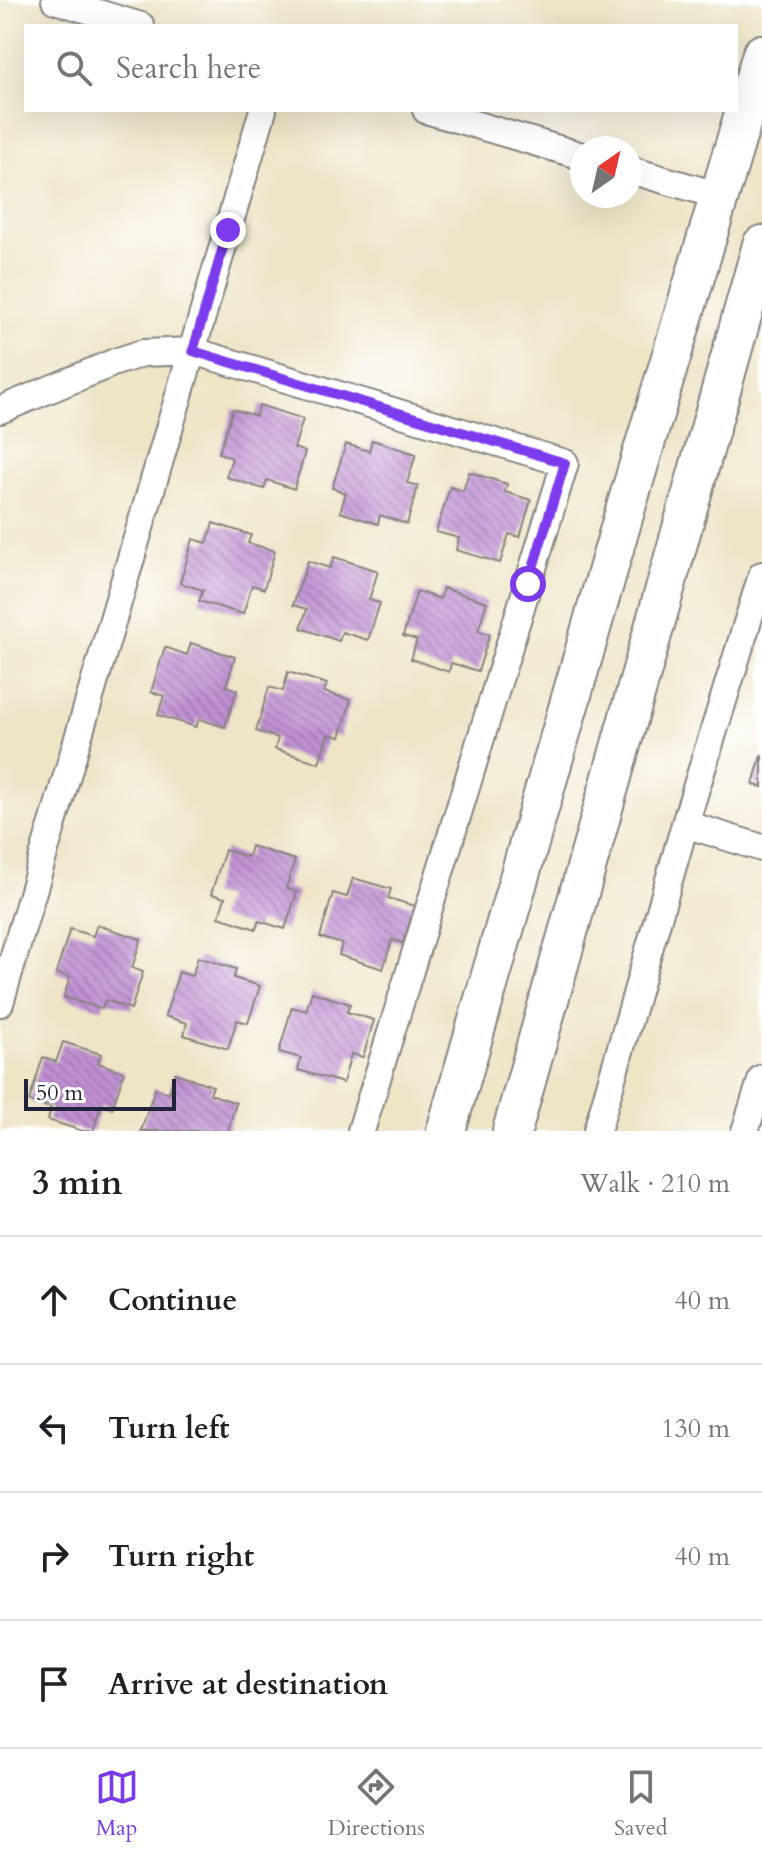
<!DOCTYPE html>
<meta charset="utf-8">
<style>
:root{--surface:#fff;--page:#f6f6f6;--text:#202124;--muted:#757577;--line:#e0e0e0;--accent:#7c3aed}
body{margin:0;font-family:Cardo,serif;background:var(--page);color:var(--text)}
.compass{position:absolute;left:570px;top:136px;width:72px;height:72px;border-radius:50%;background:var(--surface);box-shadow:0 8px 32px #0002;rotate:34deg}
.scale{position:absolute;left:24px;bottom:20px;width:152px;box-sizing:border-box;padding-left:8px;border:4px solid #22223b;border-top:0;font-size:22px;line-height:28px;white-space:nowrap;color:#22223b;-webkit-text-stroke:6px #fff;paint-order:stroke}
.stop{position:absolute;width:24px;height:24px;margin:-18px;border:6px solid #7c3aed;border-radius:50%;background:#fff}
.stop.end{background:#7c3aed;border-color:#fff;box-shadow:0 2px 8px #0008}
.list{margin:0;padding:0;list-style:none}
h2{display:flex;justify-content:space-between;align-items:center;height:104px;margin:0;padding:0 32px;font-size:34px}
h2 small{font-size:26px;font-weight:400;color:var(--muted)}
.list li{display:grid;grid-template-columns:52px 1fr auto;gap:24px;align-items:center;box-sizing:border-box;height:128px;padding:0 32px;border-top:2px solid var(--line)}
.list b{display:block;font-size:30px;white-space:nowrap}
.list em{font-size:26px;font-style:normal;color:var(--muted)}
.icon{flex:none;width:44px;height:44px;fill:none;stroke:currentColor;stroke-width:2;stroke-linecap:round;stroke-linejoin:round}
.map{position:relative;flex:none;width:762px;height:1131px;overflow:hidden}
.search{position:absolute;background:var(--surface);box-shadow:0 8px 32px #0002;left:24px;right:24px;top:24px;height:88px;display:flex;align-items:center;gap:20px;box-sizing:border-box;padding:0 28px;border-radius:0px;color:var(--muted);font-size:30px}
.sheet{height:616px;background:var(--surface)}
nav{display:flex;justify-content:space-around;align-items:center;box-sizing:border-box;height:112px;border-top:2px solid var(--line);background:var(--surface);font-size:22px;color:var(--muted)}
nav a{display:grid;justify-items:center;gap:4px}
nav .on{color:var(--accent)}
.map>svg:first-child{display:block}
.building{fill:url(#building-back-hatch)}
.lines{fill:none;stroke-linecap:round;stroke-linejoin:round}
.minor-casing{stroke:#888380;stroke-width:30}
.highway-casing{stroke:#888380;stroke-width:42}
.minor{stroke:#fff;stroke-width:26}
.highway{stroke:#fff;stroke-width:38}
.route{stroke:#7c3aed;stroke-width:10}
</style>
<div class="map">
<svg width="762" height="1131" viewBox="0 0 762 1131">
<defs>
<pattern id="building-back-hatch" width="6" height="6" patternUnits="userSpaceOnUse" patternTransform="scale(2)"><rect width="6" height="6" fill="#c090d2"/><path d="M-1 5l2 2M0 0l6 6M5-1l2 2" fill="none" stroke="#9c75ac"/></pattern>
</defs>
<rect width="100%" height="100%" fill="#fff"/>
<filter id="ink" filterUnits="userSpaceOnUse"><feTurbulence type="fractalNoise" baseFrequency=".0125" numOctaves="2"/><feDisplacementMap in="SourceGraphic" scale="16" xChannelSelector="R" yChannelSelector="G"/><feConvolveMatrix kernelMatrix="1 2 1 2 8 2 1 2 1" color-interpolation-filters="sRGB"/></filter>
<filter id="wash" filterUnits="userSpaceOnUse"><feTurbulence type="fractalNoise" baseFrequency=".006" numOctaves="4" result="noise"/><feDisplacementMap in="SourceGraphic" scale="32" xChannelSelector="R" yChannelSelector="G"/><feGaussianBlur stdDeviation="1.8" result="paint"/><feColorMatrix in="noise" values="0 0 0 0 0 0 0 0 0 0 0 0 0 0 0 0 0 1.4 0 .05"/><feComposite in="paint" operator="in"/></filter>
<g filter="url(#wash)">
<rect width="100%" height="100%" fill="#eee4c6"/>
<g id="blocks">
<path class="building" d="M259,405L303,419L294,448L305,452L294,489L267,480L264,489L226,477L232,458L219,453L233,409L256,416Z
M372,440L416,454L407,483L418,486L407,524L380,515L378,524L340,512L346,493L332,488L346,444L369,451Z
M469,472L507,484L505,492L531,500L520,537L509,534L500,563L456,550L459,538L436,532L450,487L463,491Z
M213,523L251,535L248,543L275,551L264,589L252,585L243,614L199,601L203,590L180,583L193,539L207,543Z
M334,557L378,571L369,600L380,603L368,640L342,632L339,641L301,628L307,609L293,605L308,561L330,568Z
M443,588L487,602L478,631L490,634L478,671L451,663L449,672L411,659L417,640L403,636L417,591L440,599Z
M191,643L235,657L226,686L237,690L225,727L199,719L196,727L158,715L164,696L151,692L165,647L187,655Z
M288,672L327,684L324,692L351,700L340,737L328,734L319,763L275,749L278,738L256,731L269,687L283,691Z
M761,756H762V787L753,784Z
M251,846L295,860L286,888L297,892L285,929L259,921L256,929L219,917L225,898L211,894L225,850L248,857Z
M353,878L391,889L388,898L415,906L403,943L392,940L383,969L339,955L342,944L320,937L333,893L347,897Z
M97,925L141,939L132,968L143,972L131,1009L105,1000L102,1009L64,997L70,977L56,973L70,929L93,936Z
M198,957L236,969L234,978L260,986L248,1023L237,1020L228,1049L184,1035L187,1023L165,1016L179,972L192,976Z
M312,992L350,1004L347,1012L374,1020L363,1057L351,1054L343,1083L298,1070L301,1058L279,1052L292,1007L306,1011Z
M63,1042L101,1054L98,1063L124,1072L112,1109L101,1105L93,1131H83L48,1120L51,1108L29,1101L43,1057L56,1062Z
M175,1073L213,1086L210,1094L236,1103L228,1131H141L155,1088L169,1093Z"/>
</g>
</g>
<g filter="url(#ink)">
<use href="#blocks" fill-opacity="0" stroke="#888380" stroke-width="2"/>
<g class="lines">
<defs>
<path id="minor" d="M55,0L141,26
M426,110L582,156
M630,170L720,196
M0,410L115,362L143,353L193,351L565,463L361,1131
M685,824L762,848
M0,1003L263,110
M597,1131L685,824L762,575
M745,1131L762,1078"/>
<path id="highway" d="M446,1131L627,504L762,54
M512,1131L762,245"/>
</defs>
<use href="#minor" class="minor-casing"/>
<use href="#highway" class="highway-casing"/>
<use href="#minor" class="minor"/>
<use href="#highway" class="highway"/>
</g>
</g>
<g class="lines" filter="url(#ink)">
<path class="route" d="M228,230L193,351L565,463L528,584"/>
</g>
</svg>
<svg class="compass" viewBox="-18 -18 36 36"><path d="M0-13l5 13h-10z" fill="#e53935"/><path d="M0 13l5-13h-10z" fill="#757577"/></svg>
<div class="scale">50 m</div>
<div class="stop" style="left:528px;top:584px"></div>
<div class="stop end" style="left:228px;top:230px"></div>
<div class="search"><svg class="icon" aria-label="search" viewBox="0 0 24 24"><circle cx="10" cy="10" r="6"/><path d="M15 15l6 6"/></svg>Search here</div>
</div>
<section class="sheet">
<h2>3 min<small>Walk · 210 m</small></h2>
<ul class="list">
<li><svg class="icon" aria-label="ahead" viewBox="0 0 24 24"><path d="M12 20V5M6 11l6-6 6 6"/></svg><div><b>Continue</b></div><em>40 m</em></li>
<li><svg class="icon" aria-label="left" viewBox="0 0 24 24"><path d="M17 20v-9H6M10 6l-5 5 5 5"/></svg><div><b>Turn left</b></div><em>130 m</em></li>
<li><svg class="icon" aria-label="right" viewBox="0 0 24 24"><path d="M7 20v-9h11M14 6l5 5-5 5"/></svg><div><b>Turn right</b></div><em>40 m</em></li>
<li><svg class="icon" aria-label="arrive" viewBox="0 0 24 24"><path d="M6 21V4h12l-3 4 3 4H6"/></svg><div><b>Arrive at destination</b></div></li>
</ul>
</section>
<nav>
<a class="on"><svg class="icon" aria-label="map" viewBox="0 0 24 24"><path d="M3 6l6-2 6 2 6-2v14l-6 2-6-2-6 2zM9 4v14M15 6v14"/></svg>Map</a>
<a><svg class="icon" aria-label="directions" viewBox="0 0 24 24"><path d="M12 3l9 9-9 9-9-9zM9 14v-3h6M13 9l2 2-2 2"/></svg>Directions</a>
<a><svg class="icon" aria-label="saved" viewBox="0 0 24 24"><path d="M7 4h10v16l-5-4-5 4z"/></svg>Saved</a>
</nav>
